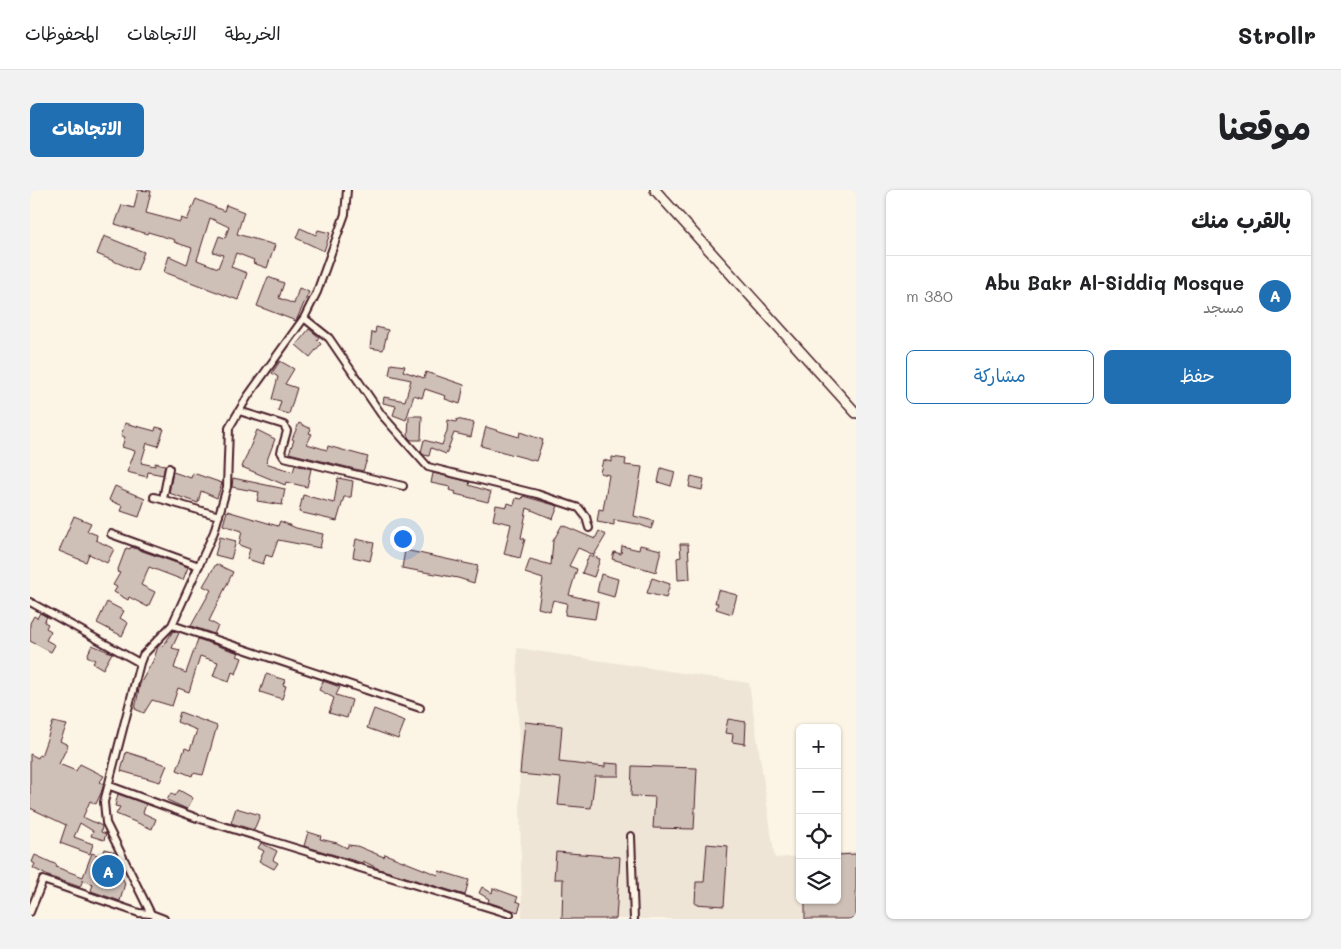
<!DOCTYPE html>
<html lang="ar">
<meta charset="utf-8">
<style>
:root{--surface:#fff;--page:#f2f2f2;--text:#202124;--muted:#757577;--line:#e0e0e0;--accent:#1f6fb2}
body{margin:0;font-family:Mali,"Playpen Sans Arabic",sans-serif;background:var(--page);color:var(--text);direction:rtl}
.controls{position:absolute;right:15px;bottom:15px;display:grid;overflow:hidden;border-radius:8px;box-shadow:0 1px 4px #0004}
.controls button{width:45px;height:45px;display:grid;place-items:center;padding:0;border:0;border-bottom:1px solid var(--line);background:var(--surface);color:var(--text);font:25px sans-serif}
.you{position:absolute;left:372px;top:348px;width:18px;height:18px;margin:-12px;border:4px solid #fff;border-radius:50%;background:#1a73e8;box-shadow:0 0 0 8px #1a73e833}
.badge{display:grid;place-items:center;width:32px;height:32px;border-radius:50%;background:var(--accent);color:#fff;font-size:16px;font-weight:700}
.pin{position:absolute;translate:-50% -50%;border:2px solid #fff;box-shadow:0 1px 5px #0006}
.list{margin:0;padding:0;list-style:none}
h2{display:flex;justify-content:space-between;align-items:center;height:65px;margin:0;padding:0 20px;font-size:21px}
h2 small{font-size:16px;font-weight:400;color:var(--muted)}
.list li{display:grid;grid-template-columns:32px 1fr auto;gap:15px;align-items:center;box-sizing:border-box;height:80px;padding:0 20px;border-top:1px solid var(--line)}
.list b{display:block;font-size:19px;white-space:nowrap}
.list p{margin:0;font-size:16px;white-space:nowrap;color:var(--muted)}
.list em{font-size:16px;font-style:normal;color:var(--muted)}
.actions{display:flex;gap:10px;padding:15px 20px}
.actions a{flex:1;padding:11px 0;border:1px solid var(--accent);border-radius:8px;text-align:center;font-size:18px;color:var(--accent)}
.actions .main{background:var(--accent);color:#fff}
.icon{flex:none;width:28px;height:28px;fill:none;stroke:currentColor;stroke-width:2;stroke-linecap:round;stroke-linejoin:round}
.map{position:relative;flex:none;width:826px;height:729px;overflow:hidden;direction:ltr;border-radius:8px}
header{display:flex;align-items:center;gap:30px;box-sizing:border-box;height:70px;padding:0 25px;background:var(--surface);border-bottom:1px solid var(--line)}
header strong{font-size:24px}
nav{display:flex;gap:28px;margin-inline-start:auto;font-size:18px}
.intro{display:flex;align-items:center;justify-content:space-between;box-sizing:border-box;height:120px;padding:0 30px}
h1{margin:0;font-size:35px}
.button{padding:12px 22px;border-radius:8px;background:var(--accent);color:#fff;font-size:18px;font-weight:700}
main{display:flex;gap:30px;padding:0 30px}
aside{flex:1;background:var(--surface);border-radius:8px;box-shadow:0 1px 4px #0004}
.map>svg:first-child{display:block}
.built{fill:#eee5d7}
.building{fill:#cfc0b7;stroke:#4a1f2b;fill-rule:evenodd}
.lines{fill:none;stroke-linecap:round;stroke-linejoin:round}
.minor-casing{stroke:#4a1f2b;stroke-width:10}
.secondary-casing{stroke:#4a1f2b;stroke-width:12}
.minor{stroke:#fcf5e5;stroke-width:6}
.secondary{stroke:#fcf5e5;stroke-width:9}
</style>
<header>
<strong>Strollr</strong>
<nav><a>الخريطة</a><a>الاتجاهات</a><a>المحفوظات</a></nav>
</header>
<div class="intro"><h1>موقعنا</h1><a class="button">الاتجاهات</a></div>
<main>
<aside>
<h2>بالقرب منك<small></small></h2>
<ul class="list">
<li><span class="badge">A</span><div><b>Abu Bakr Al-Siddiq Mosque</b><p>مسجد</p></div><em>380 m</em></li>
</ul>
<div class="actions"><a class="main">حفظ</a><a>مشاركة</a></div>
</aside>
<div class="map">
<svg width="826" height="729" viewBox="0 0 826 729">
<rect width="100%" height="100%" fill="#fcf5e5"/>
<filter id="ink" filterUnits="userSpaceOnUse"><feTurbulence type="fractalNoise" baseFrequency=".02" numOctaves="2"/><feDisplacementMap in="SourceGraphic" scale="10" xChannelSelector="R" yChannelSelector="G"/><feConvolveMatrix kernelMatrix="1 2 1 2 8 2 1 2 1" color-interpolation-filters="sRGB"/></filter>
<g filter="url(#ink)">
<path class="built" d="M487,458L719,493L745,668L770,666V710H807V663L826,661V729H492Z"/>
<path class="building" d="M108,0L121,1L116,23L150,32L151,28L157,30L166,9L194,21L196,15L214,22L207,44L245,55L237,78L223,73L224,70L206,63L201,77L217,83L208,110L134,82L139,66L157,74L162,58L144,52L145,50L118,42L117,44L85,34L92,15L104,18ZM180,28L199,37L195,48L189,46L183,62L193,65L188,78L167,70Z
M270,38L286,45L288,40L300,43L294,61L266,48Z
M74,46L114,62L107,81L67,64Z
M238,87L254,93L249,108L264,114L269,98L279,102L266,131L227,116Z
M346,137L358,140L353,160L340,158L342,142L345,143Z
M279,139L289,147L287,150L291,154L280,167L266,155Z
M250,171L264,179L255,194L267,198L259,224L248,221L251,211L242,209L248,187L242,183Z
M361,174L375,176L373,181L394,188L396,182L434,195L430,214L415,209L416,206L395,199L392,208L384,205L376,230L363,225L366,216L353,213L354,207L375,211L381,190L359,185Z
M379,226H392L391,250H381L378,247Z
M427,229L444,233L441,247L424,243L416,264L401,258L399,266L394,265L391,262L394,250L412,255L417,241L418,230L426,232Z
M95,233L125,241L126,237L134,239L128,256L117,253L111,273L125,276V273L135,275L133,285L118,282L117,287L97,282L105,261L92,257L95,247L91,246Z
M269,233L281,239L279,243L282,244L277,254L297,260L298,256L338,267L333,281L259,263L264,250L262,249Z
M456,237L489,247L490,242L513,250L506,271L451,256Z
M227,240L245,249L236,273L263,282L265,275L281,279L277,297L256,292L255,295L212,277Z
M582,267L596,269L595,275L612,277L604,326L624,331L621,339L608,334L584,330V335L567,332L569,319L573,320L579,285L570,283L573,270L582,272Z
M631,278L645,282L641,296L628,292Z
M143,282L161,288L163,283L192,293L187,308L171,301L168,313L139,303Z
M403,283L440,292L439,295L461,302L458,312L425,304L426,302L419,300L420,297L401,293Z
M661,286L674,289L672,300L659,297Z
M203,288L255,299L252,315L227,311L229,302L202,297Z
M308,288L323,291L321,307H314L307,331L269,322L273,305L304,313Z
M85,296L115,309L109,327L91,321L93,316L79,310Z
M493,306L528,316L523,329L497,318L491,348L495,349L490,368L474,364L481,334L463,330L466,315L477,317L478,313L484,315L486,308L492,309Z
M197,321L248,336L250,331L266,338L293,344L290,358L248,350L242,367L236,365L233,374L217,369L220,359L209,355L212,341L193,335Z
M44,326L61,333L57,341L67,345L66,350L84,359L77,373L59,364L56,372L29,361Z
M532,335L565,349L569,341L576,345L564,365L548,358L539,376L547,379L539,405L568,412L565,429L535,425L537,413L523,410L520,421L508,418L513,389L495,383L500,369L521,375L523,351Z
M190,347L206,351L201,369L185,365Z
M326,349L344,353L340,371L323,367Z
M650,354H658L660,389L648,390L647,368L651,367Z
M610,355L631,360L626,382L582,369L584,362L591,364L592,356L609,360Z
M101,357L158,377L153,390L119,377L111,395L125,402L118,417L99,407L98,410L84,402L87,397L83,395L90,383L87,382L96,358L100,359Z
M375,360L448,376L444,393L428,388L372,378Z
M559,365L570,369L564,387L552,383Z
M186,374L203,382L179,431L188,436L184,444L161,436L181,400L173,396Z
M571,384L588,389L584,407L567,402Z
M622,388L640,394L636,408L617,403Z
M688,400L707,405L702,424L686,419L688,413H685Z
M77,412L94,421L90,428L98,433L92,446L67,433Z
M10,423L17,427L14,432L18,434L16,438L21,441L16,450L25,455L21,462L0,451V433L4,426L7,428Z
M143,441L149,443L142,458L150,460L144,478L156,483L168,449L209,463L207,466L212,468L206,484L202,482L199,492L183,486L188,472L170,466L159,502L148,498L142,516L122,510L114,523L105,519L110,494L124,469L128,456L134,455Z
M62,455L82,463L73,479L63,473L65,470L57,466Z
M236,484L255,490L253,495L256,496L252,509L230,502Z
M293,491L310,497L306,505L322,510L317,528L299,523L304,508L289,500Z
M344,519L375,531L368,549L337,538Z
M150,522L187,536L173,585L163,583L162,586L147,580L155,558L160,560L167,540L147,532Z
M698,529L716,532L715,554L702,552L703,544L695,543Z
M23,532L37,535L30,551L38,555L29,574L46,581L50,574L74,586L70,592L74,594L71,603L66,614L60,611L53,627L72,636L71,642L76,644L74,650L61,646L63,641L50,633L44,647L63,654L60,664L30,653L36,635L0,618V564L8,568L9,565L11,566Z
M495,532L532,536L529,572L575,577V573L589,574V586H565L561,618L528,615L531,588L490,584Z
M96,562L137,575L130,592L91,581Z
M602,576L667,578L664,639L623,638L625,607L601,606Z
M149,600L163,608L157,619L137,610L141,603L145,606Z
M88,604L116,614L113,623L126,629L122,639L86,624L90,617L85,616Z
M206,618L230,625L224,640L201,633Z
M278,642L291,646L290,649L307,653L317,658L318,655L327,656L354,667L355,664L408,685L409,681L439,690L435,705L349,679L333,671L332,673L274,656Z
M231,653L247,661L243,670L248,673L244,679L229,671L234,661L228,658Z
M677,654L698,656L694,716L665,714L666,692H674Z
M75,659L84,662L82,669L95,693L90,711L61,701L63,694L53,690L50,697L18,686L3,678L5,674L2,672L5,665L27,675L26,677L53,687L62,663L72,667Z
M526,662L590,667L586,729H532L533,689H524Z
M826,664V729H775V710H807V665Z
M452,697L462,703L463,698L488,707L486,711L491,713L488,722L458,712L459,709L449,703Z"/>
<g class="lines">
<defs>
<path id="minor" d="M274,128L299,148L351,224L398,277L507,304L549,318L556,327L559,338
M209,221L254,235L257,241L251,262L254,267L373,296
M124,307L189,326
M133,309L139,278
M81,344L169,376
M0,412L110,473
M142,435L390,518
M80,596L167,628L480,724
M601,646L604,729
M0,722L13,690L109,723L121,724
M134,729L121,724L76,633L74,612L110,473L113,465L142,435L184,342L197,297L199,238L218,206L274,128L287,102L315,24L317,0"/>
<path id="secondary" d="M625,0L826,223"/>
</defs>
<use href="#minor" class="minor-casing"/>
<use href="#secondary" class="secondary-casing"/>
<use href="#minor" class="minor"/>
<use href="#secondary" class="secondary"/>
</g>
</g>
</svg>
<div class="controls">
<button>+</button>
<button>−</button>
<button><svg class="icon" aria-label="locate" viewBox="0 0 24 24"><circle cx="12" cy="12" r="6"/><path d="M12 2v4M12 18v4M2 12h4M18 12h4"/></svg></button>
<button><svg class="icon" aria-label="layers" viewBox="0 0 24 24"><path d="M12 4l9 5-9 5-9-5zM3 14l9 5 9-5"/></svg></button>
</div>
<div class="you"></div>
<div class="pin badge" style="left:78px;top:681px">A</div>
</div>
</main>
